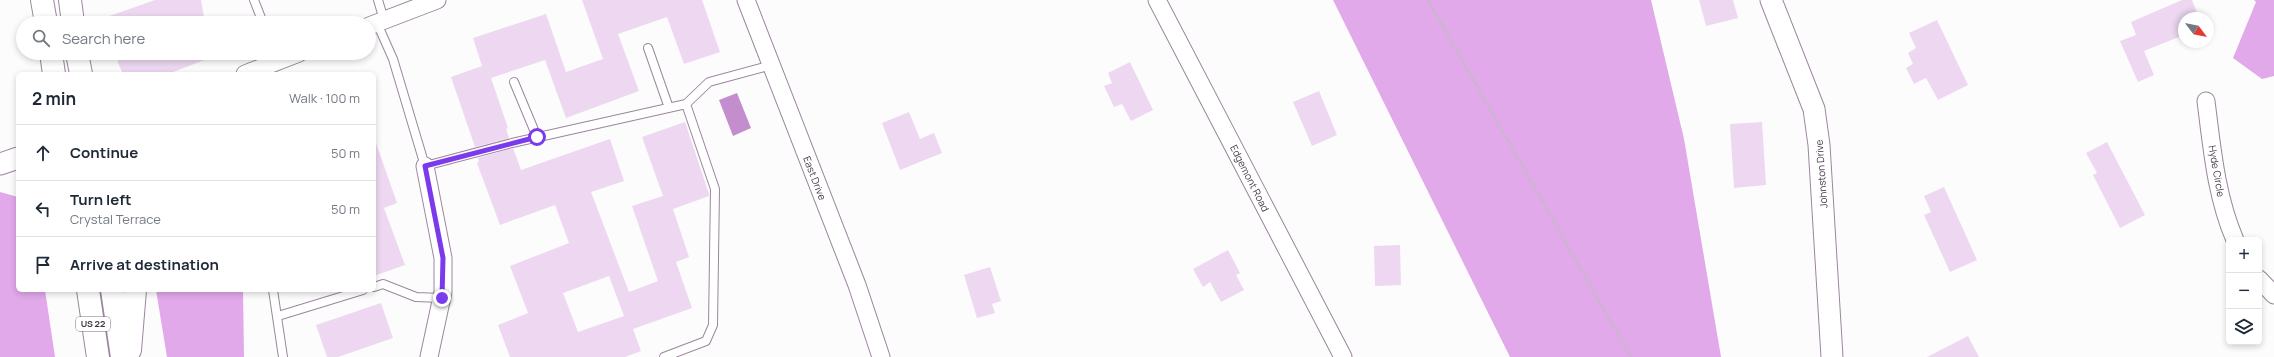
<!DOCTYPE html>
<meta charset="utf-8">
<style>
:root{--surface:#fff;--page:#f2f2f3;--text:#1f2937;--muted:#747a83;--line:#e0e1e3}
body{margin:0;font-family:Manrope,sans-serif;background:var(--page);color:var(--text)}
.controls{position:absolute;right:12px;bottom:12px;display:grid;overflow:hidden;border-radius:6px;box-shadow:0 2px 6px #0003}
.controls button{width:36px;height:36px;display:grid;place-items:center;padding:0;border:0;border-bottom:1px solid var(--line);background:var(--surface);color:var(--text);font:20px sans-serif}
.compass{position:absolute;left:2178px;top:12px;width:36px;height:36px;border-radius:50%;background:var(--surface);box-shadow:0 2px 6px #0003;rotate:122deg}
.stop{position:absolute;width:12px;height:12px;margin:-9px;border:3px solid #7c3aed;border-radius:50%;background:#fff}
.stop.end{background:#7c3aed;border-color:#fff;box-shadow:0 1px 4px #0008}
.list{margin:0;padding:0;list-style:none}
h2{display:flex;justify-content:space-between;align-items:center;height:52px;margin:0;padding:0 16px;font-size:17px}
h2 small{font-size:13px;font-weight:400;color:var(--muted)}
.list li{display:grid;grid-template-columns:26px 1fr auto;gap:12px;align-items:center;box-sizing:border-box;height:56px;padding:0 16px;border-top:1px solid var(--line)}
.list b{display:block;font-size:15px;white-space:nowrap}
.list p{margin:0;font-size:13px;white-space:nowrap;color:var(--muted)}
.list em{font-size:13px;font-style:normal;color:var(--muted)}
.icon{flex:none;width:22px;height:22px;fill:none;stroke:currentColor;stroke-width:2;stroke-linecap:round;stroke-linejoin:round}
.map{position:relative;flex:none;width:2274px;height:357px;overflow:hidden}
.search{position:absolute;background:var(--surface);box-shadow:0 2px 6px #0003;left:16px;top:16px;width:360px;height:44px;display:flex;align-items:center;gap:10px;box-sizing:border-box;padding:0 14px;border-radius:22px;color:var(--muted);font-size:15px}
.panel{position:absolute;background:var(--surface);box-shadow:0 2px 6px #0003;left:16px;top:72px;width:360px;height:220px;border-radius:6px}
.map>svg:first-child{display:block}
.forest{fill:#e1a8ea}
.water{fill:#c48dcd}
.building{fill:#edd7f1;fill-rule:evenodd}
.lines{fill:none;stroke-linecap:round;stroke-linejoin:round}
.service-casing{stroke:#9b869e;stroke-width:10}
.minor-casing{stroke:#9b869e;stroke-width:19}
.tertiary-casing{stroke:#9b869e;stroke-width:23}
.trunk-casing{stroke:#9b869e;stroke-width:24}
.path{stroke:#c0bdc1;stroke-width:2.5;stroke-dasharray:3 2;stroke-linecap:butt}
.service{stroke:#fff;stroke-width:8}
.minor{stroke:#fff;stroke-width:17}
.tertiary{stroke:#fff;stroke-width:21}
.trunk{stroke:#fff;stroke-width:22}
.route{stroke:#7c3aed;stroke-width:5}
.labels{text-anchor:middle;stroke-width:4;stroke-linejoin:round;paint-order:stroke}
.shield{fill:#fff;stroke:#79737b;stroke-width:1}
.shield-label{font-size:9px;font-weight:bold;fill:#403742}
.street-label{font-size:10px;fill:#403742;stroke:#fff}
</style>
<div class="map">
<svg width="2274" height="357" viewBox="0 0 2274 357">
<rect width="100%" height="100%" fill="#fcfcfc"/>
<path class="forest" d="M1333,0H1651L1684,139L1721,357H1510Z
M2254,0H2274V76L2262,79L2233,58L2256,2Z
M0,192L18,197V290H45L55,357H0Z
M156,290H243L244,357H167Z"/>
<path class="water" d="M737,93L751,128L733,136L719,100Z"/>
<path class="building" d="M155,0H201L205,23H95V21Z
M582,0H702L720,52L684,64L667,17L618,34L639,91L566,118L545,60L491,78L508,128L506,129L509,138L475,147L451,77L482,66L473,38L546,14L566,72L603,59Z
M1699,0H1733L1738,18L1706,26Z
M2182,0H2192L2199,18H2184V35L2144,51L2154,75L2138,82L2120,41L2136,35L2131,22Z
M1937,20L1968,85L1938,100L1926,78L1914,84L1906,68L1913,64L1908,53L1916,48L1909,33Z
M117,53H220V54L168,74H123L118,63Z
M1130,62L1153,110L1131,121L1122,104L1114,107L1104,86L1112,83L1108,73Z
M1319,91L1337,135L1312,146L1293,102Z
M909,112L920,139L934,133L942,153L900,170L882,123Z
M685,122L709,194V196L673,209L689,257L676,262L692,308L633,329L641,351L625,357H510L498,325L528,313L510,266L569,243L555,205L500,225L477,163L479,162L478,158L513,148L521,170L610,139L624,181L591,192L629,292L658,281L632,206L663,196L642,137ZM609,276L624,316L578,332L563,293Z
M1762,122L1766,185L1734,188L1730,124Z
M2107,142L2145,215L2120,228L2093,175L2097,173L2086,153Z
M374,143H376L397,203L384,208L405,265L374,276Z
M1944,187L1977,260L1950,272L1924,215L1931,212L1924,196Z
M1400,245L1401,285L1375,286L1374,246Z
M1228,250L1240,273L1236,275L1244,290L1221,302L1210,282L1203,287L1193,269Z
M990,267L1001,301L992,304L995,313L977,318L964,275Z
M381,303L393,338L338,357H327L316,325Z
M1968,336L1979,357H1927Z"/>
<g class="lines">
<defs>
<path id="service" d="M254,0L263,23
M378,0L384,20
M377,23L393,59L425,166L512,143L686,104L709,82L772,65
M648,48L669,108
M514,82L537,137
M374,287L383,284L416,297L442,298
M273,290L283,357
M278,316L363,290
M664,357L706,341L713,325L715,189L686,104"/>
<path id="minor" d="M746,0L857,285L881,357
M1157,0L1343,357
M369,26L437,0
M245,74L299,53
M2206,101C2212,148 2216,196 2235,240
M425,166L443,258V292L429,357
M2259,279L2274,295"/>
<path id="tertiary" d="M1771,0L1814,109L1819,145L1832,357
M0,164L18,158"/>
<path id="trunk" d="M42,0L46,23
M70,0L73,23
M51,53L54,74
M77,53L81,74
M88,290L98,357
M112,290L122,357
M130,350L135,290"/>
</defs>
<use href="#service" class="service-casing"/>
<use href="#minor" class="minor-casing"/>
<use href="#tertiary" class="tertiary-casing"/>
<use href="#trunk" class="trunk-casing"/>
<path class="path" d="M1428,0L1631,357"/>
<use href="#service" class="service"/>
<use href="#minor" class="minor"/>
<use href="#tertiary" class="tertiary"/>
<use href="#trunk" class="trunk"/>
</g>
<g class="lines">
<path class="route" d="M442,298L443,258L425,166L537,137"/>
</g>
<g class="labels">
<rect class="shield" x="76" y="317" width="34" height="14" rx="3"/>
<g class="shield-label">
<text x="93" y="327">US 22</text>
</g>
<g class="street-label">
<text transform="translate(2217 171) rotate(80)" y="4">Hyde Circle</text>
<text transform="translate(1821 174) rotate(-94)" y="4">Johnston Drive</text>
<text transform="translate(815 178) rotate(69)" y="4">East Drive</text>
<text transform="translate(1250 178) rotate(63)" y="4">Edgemont Road</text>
</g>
</g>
</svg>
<div class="controls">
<button>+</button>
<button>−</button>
<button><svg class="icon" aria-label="layers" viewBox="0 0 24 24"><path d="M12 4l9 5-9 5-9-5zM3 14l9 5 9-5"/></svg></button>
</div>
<svg class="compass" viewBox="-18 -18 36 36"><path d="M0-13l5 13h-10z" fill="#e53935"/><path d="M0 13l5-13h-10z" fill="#747a83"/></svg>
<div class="stop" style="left:537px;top:137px"></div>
<div class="stop end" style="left:442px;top:298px"></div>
<div class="search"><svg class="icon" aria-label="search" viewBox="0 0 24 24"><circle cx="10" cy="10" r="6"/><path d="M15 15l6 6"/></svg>Search here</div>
<section class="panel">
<h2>2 min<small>Walk · 100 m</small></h2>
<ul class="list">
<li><svg class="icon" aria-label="ahead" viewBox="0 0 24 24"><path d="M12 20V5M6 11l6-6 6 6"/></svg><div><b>Continue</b></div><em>50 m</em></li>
<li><svg class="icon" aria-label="left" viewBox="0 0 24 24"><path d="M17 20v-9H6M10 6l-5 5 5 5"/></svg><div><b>Turn left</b><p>Crystal Terrace</p></div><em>50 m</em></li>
<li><svg class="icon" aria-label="arrive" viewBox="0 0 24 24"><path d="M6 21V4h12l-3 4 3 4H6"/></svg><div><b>Arrive at destination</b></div></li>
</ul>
</section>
</div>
